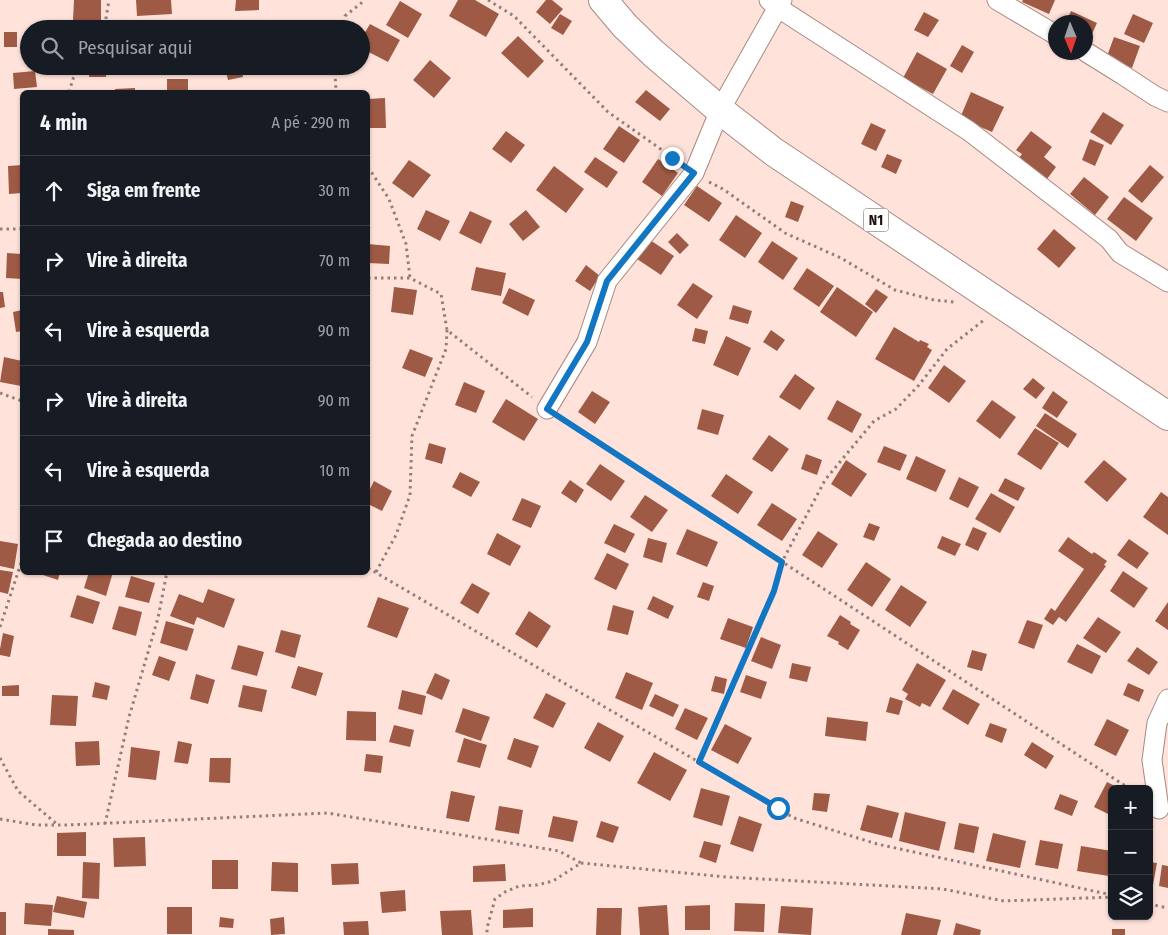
<!DOCTYPE html>
<html lang="pt">
<meta charset="utf-8">
<style>
:root{--surface:#171b24;--page:#242831;--text:#f1f3f6;--muted:#9ea1a6;--line:#363941}
body{margin:0;font-family:"Fira Sans Condensed",sans-serif;background:var(--page);color:var(--text)}
.controls{position:absolute;right:15px;bottom:15px;display:grid;overflow:hidden;border-radius:8px;box-shadow:0 1px 4px #0004}
.controls button{width:45px;height:45px;display:grid;place-items:center;padding:0;border:0;border-bottom:1px solid var(--line);background:var(--surface);color:var(--text);font:25px sans-serif}
.compass{position:absolute;left:1048px;top:15px;width:45px;height:45px;border-radius:50%;background:var(--surface);box-shadow:0 1px 4px #0004;rotate:178deg}
.stop{position:absolute;width:15px;height:15px;margin:-11px;border:4px solid #1276c2;border-radius:50%;background:#fff}
.stop.end{background:#1276c2;border-color:#fff;box-shadow:0 1px 5px #0008}
.list{margin:0;padding:0;list-style:none}
h2{display:flex;justify-content:space-between;align-items:center;height:65px;margin:0;padding:0 20px;font-size:21px}
h2 small{font-size:16px;font-weight:400;color:var(--muted)}
.list li{display:grid;grid-template-columns:32px 1fr auto;gap:15px;align-items:center;box-sizing:border-box;height:70px;padding:0 20px;border-top:1px solid var(--line)}
.list b{display:block;font-size:19px;white-space:nowrap}
.list em{font-size:16px;font-style:normal;color:var(--muted)}
.icon{flex:none;width:28px;height:28px;fill:none;stroke:currentColor;stroke-width:2;stroke-linecap:round;stroke-linejoin:round}
.map{position:relative;flex:none;width:1168px;height:935px;overflow:hidden}
.search{position:absolute;background:var(--surface);box-shadow:0 1px 4px #0004;left:20px;top:20px;width:350px;height:55px;display:flex;align-items:center;gap:12px;box-sizing:border-box;padding:0 18px;border-radius:28px;color:var(--muted);font-size:19px}
.panel{position:absolute;background:var(--surface);box-shadow:0 1px 4px #0004;left:20px;top:90px;width:350px;height:485px;border-radius:8px}
.map>svg:first-child{display:block}
.building{fill:#9e5a44}
.lines{fill:none;stroke-linecap:round;stroke-linejoin:round}
.street-casing{stroke:#a8897f;stroke-width:21}
.highway-casing{stroke:#a8897f;stroke-width:30}
.path{stroke:#937f79;stroke-width:3;stroke-dasharray:2.5 4;stroke-linecap:butt}
.street{stroke:#fff;stroke-width:19}
.highway{stroke:#fff;stroke-width:28}
.route{stroke:#1276c2;stroke-width:6}
.labels{text-anchor:middle;stroke-width:4.5;stroke-linejoin:round;paint-order:stroke}
.shield{fill:#fff;stroke:#5f5754;stroke-width:1}
.shield-label{font-size:14px;font-weight:bold;fill:#1a0f0b}
</style>
<div class="map">
<svg width="1168" height="935" viewBox="0 0 1168 935">
<rect width="100%" height="100%" fill="#ffe3db"/>
<path class="building" d="M74,0H101V20H73Z
M136,0H171L172,14L137,16Z
M236,0H259V10L235,11Z
M458,0H475L499,14L486,37L449,16Z
M546,0H552L563,9L550,24L536,12Z
M1023,0H1055L1049,14L1022,2Z
M400,1L422,14L408,38L386,25Z
M1071,11L1097,23L1086,47V22H1066Z
M924,12L939,20L928,37L914,30Z
M560,14L572,21L563,35L551,28Z
M1133,14L1153,23L1144,43L1124,34Z
M370,24L400,40L388,62L361,48V39Z
M4,32H17V47H4Z
M518,36L544,61L528,78L501,53Z
M1114,37L1140,46L1132,68L1106,59Z
M962,45L974,52L962,73L950,66Z
M917,52L947,69L933,94L903,78Z
M430,60L451,78L434,98L413,80Z
M90,66H107L106,77H89Z
M225,66H241L243,77L228,80Z
M298,66H329L330,72L298,74Z
M35,71L37,87L14,89L13,73Z
M167,79H188V92H167Z
M135,88V92H115V89Z
M646,90L670,109L660,121L635,102Z
M971,92L1004,107L992,132L960,118Z
M385,98L386,128H368V99Z
M1103,112L1124,125L1111,145L1090,132Z
M871,123L886,130L876,151L861,144Z
M619,126L640,140L624,163L603,149Z
M506,131L525,145L511,163L492,149Z
M1031,131L1052,147L1044,157L1056,167L1047,179L1019,158L1022,154L1016,150Z
M1090,139L1104,145L1095,166L1082,160Z
M887,154L902,160L896,174L881,167Z
M595,157L618,172L607,188L584,172Z
M658,159L678,173L662,196L642,182Z
M409,160L431,175L413,198L392,183Z
M22,165V193L9,194L8,166Z
M1150,165L1164,177L1142,203L1128,191Z
M554,166L584,189L566,213L536,190Z
M1084,177L1109,197L1095,215L1070,194Z
M697,186L722,203L709,222L684,205Z
M1124,197L1153,218L1136,241L1107,219Z
M791,201L804,206L798,222L785,217Z
M426,210L450,221L440,241L417,229Z
M526,210L540,227L523,241L509,224Z
M470,211L492,221L481,244L459,233Z
M736,215L762,233L745,258L719,240Z
M1054,229L1076,248L1059,268L1037,249Z
M677,233L689,245L680,254L668,242Z
M650,240L674,256L661,275L637,259Z
M772,241L798,258L783,280L758,262Z
M368,244L390,246L389,264L368,263Z
M7,253L22,254V279L6,278Z
M586,265L600,276L590,291L575,281Z
M476,267L506,273L501,296L471,290Z
M807,268L834,286L819,307L793,289Z
M693,283L713,296L697,319L677,305Z
M394,287L417,290L413,315L391,312Z
M837,287L873,312L856,337L820,312Z
M509,288L535,300L528,316L502,303Z
M876,289L888,297L876,313L865,304Z
M0,292H3L5,307L0,308Z
M733,305L752,311L748,324L729,319Z
M22,310V331L16,332L13,312Z
M894,327L919,342L920,340L929,344L927,347L932,350L914,381L875,359Z
M695,328L708,331L705,344L692,341Z
M771,330L785,340L777,351L763,342Z
M726,336L751,348L738,376L713,365Z
M410,349L433,358L425,377L402,368Z
M4,357L22,361V376L21,386L0,382Z
M944,365L966,381L949,403L928,388Z
M795,374L815,388L800,410L779,397Z
M1033,378L1045,388L1036,399L1023,389Z
M464,382L485,391L476,413L455,405Z
M592,391L610,402L595,424L578,412Z
M1053,391L1068,402L1057,418L1042,408Z
M506,399L538,419L524,441L492,422Z
M837,400L862,414L852,433L827,419Z
M992,400L1016,417L1000,439L976,421Z
M702,409L724,415L718,435L697,429Z
M1045,413L1077,434L1068,448L1036,426Z
M1035,428L1059,443L1041,470L1017,454Z
M769,435L789,449L772,472L752,459Z
M429,443L446,448L442,464L425,459Z
M884,446L907,455L900,471L877,462Z
M806,454L822,460L817,475L801,469Z
M916,456L946,470L936,492L906,479Z
M846,460L867,474L851,497L831,484Z
M1104,460L1127,479L1107,502L1084,482Z
M600,464L625,481L611,501L586,484Z
M460,472L480,482L471,497L452,487Z
M726,474L753,492L738,514L711,496Z
M959,477L979,487L968,508L949,499Z
M1005,478L1025,488L1018,501L998,491Z
M570,480L584,490L576,503L561,493Z
M374,481L392,491L382,511L368,504V493Z
M1161,492L1168,497V535L1143,517Z
M991,493L1015,507L1000,533L975,519Z
M645,495L668,510L652,532L630,517Z
M522,498L541,506L531,528L512,520Z
M772,503L797,519L782,541L757,525Z
M869,523L880,527L874,541L863,537Z
M614,524L635,534L625,553L604,543Z
M973,527L987,533L978,551L965,545Z
M687,529L718,542L707,567L676,554Z
M818,531L838,544L822,568L802,555Z
M497,533L521,546L510,566L487,554Z
M942,536L961,544L955,556L937,548Z
M1068,537L1092,554L1094,552L1107,561L1104,565L1106,566L1066,622L1059,617L1053,625L1044,619L1051,608L1055,611L1084,569L1058,551Z
M648,538L667,543L662,563L643,557Z
M1129,539L1149,553L1137,569L1117,555Z
M0,541L18,544L14,569L0,566Z
M607,553L629,564L616,590L594,579Z
M866,562L891,579L872,607L847,590Z
M0,570L13,572L8,594L0,592Z
M1123,571L1148,588L1134,608L1110,591Z
M34,572H60L58,580Z
M89,572H113L106,596L84,588Z
M131,576L155,583L149,603L125,597Z
M703,582L714,586L709,601L697,597Z
M472,583L490,593L478,614L460,603Z
M901,585L927,602L910,627L885,610Z
M208,589L235,599L224,628L197,617L194,625L170,616L179,594L203,603Z
M77,595L100,602L93,624L70,617Z
M653,596L674,606L668,619L647,609Z
M378,597L409,608L397,638L367,627Z
M1168,602V630L1155,621Z
M613,605L634,611L628,635L607,630Z
M119,606L142,612L136,636L112,629Z
M529,611L551,626L537,648L515,634Z
M840,615L851,622L850,624L860,630L848,650L838,644L839,642L827,636Z
M1098,617L1121,632L1106,653L1083,638Z
M728,618L753,627L746,648L720,639Z
M1027,620L1043,625L1034,649L1018,643Z
M166,621L194,629L187,651L160,643Z
M281,630L301,635L295,658L275,652Z
M3,633L14,636L10,657L0,655V649Z
M761,637L781,645L772,669L751,661Z
M1077,644L1101,656L1092,674L1067,662Z
M238,645L264,652L257,676L231,669Z
M1137,647L1158,662L1149,675L1127,661Z
M972,650L987,654L982,671L967,667Z
M159,656L176,662L169,681L152,675Z
M792,663L811,667L807,682L789,678Z
M917,663L946,680L930,707L922,703L920,707L905,699L908,694L902,690Z
M298,666L323,673L316,696L291,688Z
M626,672L653,683L642,710L615,698Z
M435,673L450,680L442,700L426,693Z
M196,674L215,680L208,704L190,699Z
M746,675L767,682L761,699L740,692Z
M715,676L727,679L724,694L711,691Z
M95,682L110,686L107,700L92,697Z
M1128,683L1144,690L1139,702L1123,695Z
M19,685V696H2V686Z
M243,685L267,690L262,712L238,707Z
M953,689L980,704L968,725L942,709Z
M402,690L426,696L422,715L398,709Z
M546,693L566,703L553,728L533,718Z
M655,694L679,705L673,717L649,706Z
M52,695L78,696L76,726L50,725Z
M890,697L903,701L899,715L886,712Z
M463,708L490,717L481,741L455,732Z
M685,708L708,718L697,740L675,729Z
M347,711L376,712V741L346,740Z
M827,717L868,722L866,741L825,736Z
M1107,719L1129,730L1116,756L1094,745Z
M598,722L624,736L610,762L584,748Z
M990,723L1007,729L1002,743L985,736Z
M725,724L752,738L738,764L711,750Z
M394,725L414,730L410,747L389,742Z
M464,738L487,745L480,768L457,762Z
M514,738L539,746L531,768L507,759Z
M99,741L100,765L76,766L75,742Z
M178,741L192,744L188,764L174,762Z
M1032,742L1054,756L1046,769L1024,755Z
M131,747L160,751L156,780L128,777Z
M654,752L687,770L670,801L637,783Z
M366,754L383,756L381,773L364,771Z
M210,758H231L230,783L209,782Z
M1107,782L1121,789H1112V816L1094,807Z
M701,788L730,796L722,826L693,817Z
M451,791L475,796L469,822L446,818Z
M814,793L830,794L827,812L812,810Z
M1060,794L1078,801L1072,816L1054,809Z
M867,805L899,813L892,838L860,830Z
M499,806L523,810L519,834L495,830Z
M905,812L946,822L939,851L899,841Z
M553,816L578,821L573,842L548,837Z
M739,816L762,824L753,852L730,844Z
M601,821L619,827L613,843L596,837Z
M959,823L979,827L974,853L954,849Z
M86,832V856H57V833Z
M993,833L1026,841L1020,868L986,861Z
M145,837L146,866L114,867L113,838Z
M1040,840L1063,844L1058,869L1035,865Z
M704,841L721,845L716,863L699,857Z
M1081,846L1112,851L1109,876L1077,871Z
M212,860H238V889H212Z
M83,862L100,863L99,899L82,898Z
M272,862L298,863V892L271,891Z
M1149,862L1157,863L1153,885H1149Z
M358,863L359,884L332,885L331,864Z
M505,864L506,881L473,882V866Z
M1162,865L1168,866V888L1159,886Z
M405,890L406,911L382,913L380,892Z
M57,896L87,902L84,918L53,912Z
M25,903L53,905L51,926L24,924Z
M735,903L765,904L764,932L734,931Z
M667,905L669,935H640L638,907Z
M710,905V930H685V906Z
M781,906L813,908L811,935L778,933Z
M167,907H192V934H167Z
M533,908V927L503,928V910Z
M597,908H622L621,935H596Z
M471,910L473,935H442L440,911Z
M0,912H6V935H0Z
M906,913L941,920L937,935H901Z
M220,917L234,919L233,928L219,927Z
M284,917L285,934L271,935L270,919Z
M368,921L369,935H344L343,922Z
M956,923L981,930L980,935H953Z
M48,929L74,930V935H48Z
M1112,929H1125V935H1112Z"/>
<g class="lines">
<defs>
<path id="street" d="M769,0L777,7L969,131L1109,239L1120,253L1168,282
M997,0L1056,35
M1086,52L1123,75L1155,96L1168,102
M547,409L587,342L607,281L694,173L720,110L782,0
M1159,809L1152,760L1157,723L1168,699"/>
<path id="highway" d="M603,0L625,26L653,53L720,110L774,152L1168,416"/>
</defs>
<use href="#street" class="street-casing"/>
<use href="#highway" class="highway-casing"/>
<path class="path" d="M488,0L514,16L608,112L679,162
M99,29L105,24L109,0
M343,29L345,16L365,0
M337,66L335,74L336,90L337,92
M69,92L77,66
M368,167L389,199L406,244L410,278
M709,182L723,189L785,233L841,258L895,290L934,300L954,302
M0,229H22
M368,278H410L441,294L447,330L532,397
M0,393L22,401
M562,418L1130,789
M368,568L794,818L877,844L1112,895
M376,572L396,535L410,495L412,436L446,349L447,330
M0,627L22,560
M0,758L18,791L58,825
M699,762L774,591L782,562L825,480L874,421L896,409L919,385L947,349L984,320
M0,819L36,825H68L327,813L559,851L581,863L553,881L537,885L519,886L505,892L495,899L487,928V935
M105,824L129,717L158,618L167,572
M581,863L726,877L943,889L1004,901L1112,897
M1149,904L1168,908"/>
<use href="#street" class="street"/>
<use href="#highway" class="highway"/>
</g>
<g class="lines">
<path class="route" d="M672,158L694,173L607,281L587,342L547,409L782,562L774,591L699,762L778,808"/>
</g>
<g class="labels">
<rect class="shield" x="863.5" y="208.5" width="25" height="23" rx="4"/>
<g class="shield-label">
<text x="876" y="225">N1</text>
</g>
</g>
</svg>
<div class="controls">
<button>+</button>
<button>−</button>
<button><svg class="icon" aria-label="layers" viewBox="0 0 24 24"><path d="M12 4l9 5-9 5-9-5zM3 14l9 5 9-5"/></svg></button>
</div>
<svg class="compass" viewBox="-18 -18 36 36"><path d="M0-13l5 13h-10z" fill="#e53935"/><path d="M0 13l5-13h-10z" fill="#9ea1a6"/></svg>
<div class="stop" style="left:778px;top:808px"></div>
<div class="stop end" style="left:672px;top:158px"></div>
<div class="search"><svg class="icon" aria-label="search" viewBox="0 0 24 24"><circle cx="10" cy="10" r="6"/><path d="M15 15l6 6"/></svg>Pesquisar aqui</div>
<section class="panel">
<h2>4 min<small>A pé · 290 m</small></h2>
<ul class="list">
<li><svg class="icon" aria-label="ahead" viewBox="0 0 24 24"><path d="M12 20V5M6 11l6-6 6 6"/></svg><div><b>Siga em frente</b></div><em>30 m</em></li>
<li><svg class="icon" aria-label="right" viewBox="0 0 24 24"><path d="M7 20v-9h11M14 6l5 5-5 5"/></svg><div><b>Vire à direita</b></div><em>70 m</em></li>
<li><svg class="icon" aria-label="left" viewBox="0 0 24 24"><path d="M17 20v-9H6M10 6l-5 5 5 5"/></svg><div><b>Vire à esquerda</b></div><em>90 m</em></li>
<li><svg class="icon" aria-label="right" viewBox="0 0 24 24"><path d="M7 20v-9h11M14 6l5 5-5 5"/></svg><div><b>Vire à direita</b></div><em>90 m</em></li>
<li><svg class="icon" aria-label="left" viewBox="0 0 24 24"><path d="M17 20v-9H6M10 6l-5 5 5 5"/></svg><div><b>Vire à esquerda</b></div><em>10 m</em></li>
<li><svg class="icon" aria-label="arrive" viewBox="0 0 24 24"><path d="M6 21V4h12l-3 4 3 4H6"/></svg><div><b>Chegada ao destino</b></div></li>
</ul>
</section>
</div>
